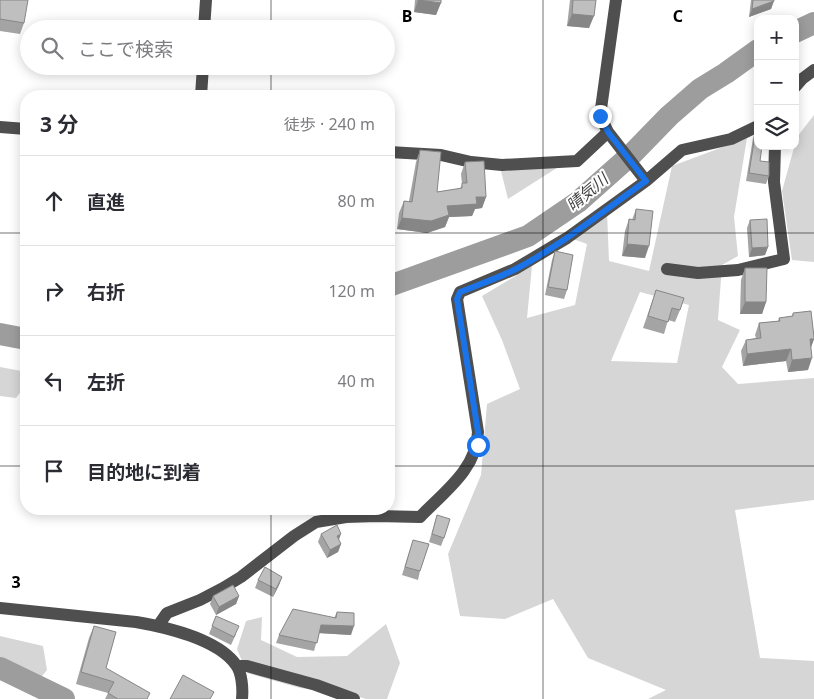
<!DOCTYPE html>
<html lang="ja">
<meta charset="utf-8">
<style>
:root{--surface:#fff;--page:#f2f2f3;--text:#2b2b33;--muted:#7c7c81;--line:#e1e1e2}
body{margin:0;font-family:"Noto Sans","Noto Sans JP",sans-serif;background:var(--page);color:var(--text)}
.controls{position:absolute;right:15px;top:15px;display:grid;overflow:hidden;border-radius:10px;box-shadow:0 2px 12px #0003}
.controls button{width:45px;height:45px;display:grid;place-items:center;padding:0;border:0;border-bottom:1px solid var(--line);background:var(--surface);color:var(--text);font:25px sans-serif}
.stop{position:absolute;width:15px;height:15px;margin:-11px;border:4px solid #1a73e8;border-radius:50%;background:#fff}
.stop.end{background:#1a73e8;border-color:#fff;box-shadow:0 1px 5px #0008}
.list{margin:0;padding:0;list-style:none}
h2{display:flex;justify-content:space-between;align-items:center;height:65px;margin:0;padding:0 20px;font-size:21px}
h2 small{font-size:16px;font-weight:400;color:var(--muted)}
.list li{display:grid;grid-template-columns:32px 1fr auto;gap:15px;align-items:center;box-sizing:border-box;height:90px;padding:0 20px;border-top:1px solid var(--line)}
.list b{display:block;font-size:19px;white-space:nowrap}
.list em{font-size:16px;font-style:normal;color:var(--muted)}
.icon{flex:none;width:28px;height:28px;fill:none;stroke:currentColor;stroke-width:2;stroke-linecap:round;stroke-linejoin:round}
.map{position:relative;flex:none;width:814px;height:699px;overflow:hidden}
.search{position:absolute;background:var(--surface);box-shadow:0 2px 12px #0003;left:20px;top:20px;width:375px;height:55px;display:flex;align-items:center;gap:12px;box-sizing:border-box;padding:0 18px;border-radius:28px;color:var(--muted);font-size:19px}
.panel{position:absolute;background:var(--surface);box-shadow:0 2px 12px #0003;left:20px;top:90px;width:375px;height:425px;border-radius:20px}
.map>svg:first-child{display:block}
.green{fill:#d6d6d6;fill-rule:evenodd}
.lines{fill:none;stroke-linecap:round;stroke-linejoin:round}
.river{stroke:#9d9d9d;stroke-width:22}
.minor{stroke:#4f4f4f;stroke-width:12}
.wall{fill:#a4a4a4}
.shaded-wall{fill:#868686}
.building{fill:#bfbfbf;stroke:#868686}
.route{stroke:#1a73e8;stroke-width:6}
.grid{fill:none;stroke:#000;stroke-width:1;stroke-opacity:0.55}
.labels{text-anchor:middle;stroke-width:4;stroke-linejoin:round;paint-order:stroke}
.water-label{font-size:16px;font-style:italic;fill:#3e3e3e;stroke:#fff}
.grid-label{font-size:16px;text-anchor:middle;font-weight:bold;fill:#000;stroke:#fff;stroke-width:4;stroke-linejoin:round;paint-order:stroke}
</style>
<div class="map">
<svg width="814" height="699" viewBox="0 0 814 699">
<rect width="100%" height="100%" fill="#fff"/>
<path class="green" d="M814,115V262L792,260L782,191L797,137Z
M747,138L734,217L738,256L722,265L718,320L740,330L722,367L738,384L814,378V500L735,510L760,658L814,661V699H648L666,690L588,658L553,599L505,619L460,616L448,554L481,475L487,404L520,389L502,340L482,296L532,266L527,318L575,305L587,244L573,239L607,212L609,261L649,271L672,166ZM640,292L689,305L677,363L611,361Z
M574,157L508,199L499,163Z
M0,367L21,371L22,390L16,398L0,396Z
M262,617L261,640L297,657L347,656L386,624L400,663L387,699H366L347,693L300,688L247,673L237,649L246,621Z
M0,636L43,646L47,670L37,682L0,663Z"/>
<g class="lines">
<path class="river" d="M795,32L814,23
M389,286L528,236L578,202L632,154L669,116L700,89L726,73L758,50
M0,334L26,339
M0,668L64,699"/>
<path class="minor" d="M616,0L600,116L608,132L646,181
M204,29L206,0
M795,87L802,79L814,70
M201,96L203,66
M0,127L26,129
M389,152L441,155L471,162L502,165L577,161L608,132
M667,269L698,273L738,270L784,259L774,182L775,146
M0,608L136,622C165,627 218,639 236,665C242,673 243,689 242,699
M158,626L167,613L200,600L223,588L241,577L294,536L316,522L346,517L377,516L420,517C444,492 477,469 478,432L457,299L460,292L515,269L567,238L646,181L682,150L731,139L758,126
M237,666H247L316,685L354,699"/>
</g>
<path class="wall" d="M0,0L24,23L20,34L0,31Z
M415,0H441L436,15L414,12Z
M570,0H596L589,28L567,26Z
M751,0H774L771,9L749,17Z
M756,129L760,161L769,176L766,184L746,181L753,138Z
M420,150L437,192L460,189L462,184L461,174L465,162L486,197L482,208L475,209L472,216L449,217L445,227L427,233L397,229L399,213L404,201H409L416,162Z
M636,209L645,258L622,256L625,231L629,219L632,220Z
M750,220L768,247L765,255L749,257L747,228Z
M555,251L567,290L564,299L545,295L552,260Z
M745,268L766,302L762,314H740L741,280Z
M656,290L680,310L675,322L668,320L664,334L643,328Z
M811,311L814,339L811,347L808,370L788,372L786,361L743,366L741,351L746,340L756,338L755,335L759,323L778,321L779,318L792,316L793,313Z
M437,515L444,538L441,546L429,542Z
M321,534L339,541L341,544L338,552L327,558L318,542Z
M413,540L420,571L418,580L402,575Z
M282,577L279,585L273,597L255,588L258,580Z
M213,596H239L236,604L216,615L210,604Z
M337,612L351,635L319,633L314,651L276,643L279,635L334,618Z
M216,616L236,634L231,645L209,634Z
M94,626L106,668L148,699H105L108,693L76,684L89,638Z"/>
<path class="shaded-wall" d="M418,0L441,3L436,15L414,12Z
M774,1L771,9L749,17L752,9Z
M572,14L594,16L589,28L567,26Z
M476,197H486L482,208L475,209L472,216L449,217L445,227L427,233L397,229L402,218Z
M627,244L649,246L645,258L622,256Z
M768,247L765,255L749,257L752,248Z
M745,302H766L762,314H740Z
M810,339H814L810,350Z
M791,349L786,361L743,366L747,354Z
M812,358L808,370L788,372L792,360Z
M341,534L338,542L337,536Z
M341,544L338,552L327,558L330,550Z
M282,577L279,585L273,597L276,589Z
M239,596L236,604L216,615L219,607Z
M321,625L354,626L351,635L318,633Z"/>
<path class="building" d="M0,0H28L24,23L0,19Z
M418,0H441V3Z
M573,0H596L594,16L572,14Z
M753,0H774V1L752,9Z
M756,129L758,130V146H762L760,161L769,162V176L749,173Z
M420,150L441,152L437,192L462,188V183H467L465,162L484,161L486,197H476L477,204L447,206L449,215L431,221L402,218L404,201L412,202Z
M636,209L653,211L649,246L627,244L629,219L635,220Z
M767,219L768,247L752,248L750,220Z
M555,251L573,255L567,290L548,287Z
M745,268H767L766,302H745Z
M656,290L684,298L680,310L672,308L668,322L648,316Z
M811,311L814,337V339H810L812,358L792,360L791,349L747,354L746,340L761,338L759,323L780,321L779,318L793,316V313Z
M437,515L450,519L444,538L432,534Z
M337,525L341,534L337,536L341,544L330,550L321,534Z
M413,540L429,544L420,571L405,567Z
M265,567L282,577L276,589L258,580Z
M233,585L239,596L219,607L213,596Z
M293,609L336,618L337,612L354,613V626L321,625L317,643L279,635Z
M216,616L239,626L234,637L212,626Z
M94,626L116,632L106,668L150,693L147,699H118L108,693L114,682L81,672Z
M183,675L214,692L210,699H170Z"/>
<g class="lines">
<path class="route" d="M478,445V432L457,299L460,292C478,285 498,278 516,269C562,245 603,211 646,181L608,132L600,116"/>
</g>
<path class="grid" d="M271,0V29M543,0V699M271,66V96M0,233H26M389,233H814M0,466H26M389,466H814M271,509V699"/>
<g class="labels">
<g class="water-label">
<text transform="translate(587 192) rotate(-40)" y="6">晴気川</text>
</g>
</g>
<g class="grid-label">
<text x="407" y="22">B</text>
<text x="678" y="22">C</text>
<text x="16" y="588">3</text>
</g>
</svg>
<div class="controls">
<button>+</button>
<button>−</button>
<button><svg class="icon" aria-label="layers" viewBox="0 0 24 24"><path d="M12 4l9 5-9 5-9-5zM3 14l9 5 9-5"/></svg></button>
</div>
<div class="stop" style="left:478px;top:445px"></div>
<div class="stop end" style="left:600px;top:116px"></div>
<div class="search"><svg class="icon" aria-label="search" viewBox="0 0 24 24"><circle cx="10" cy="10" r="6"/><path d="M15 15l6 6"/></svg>ここで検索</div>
<section class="panel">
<h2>3 分<small>徒歩 · 240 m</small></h2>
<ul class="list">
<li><svg class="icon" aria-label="ahead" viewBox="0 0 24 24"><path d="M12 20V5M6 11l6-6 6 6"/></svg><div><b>直進</b></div><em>80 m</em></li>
<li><svg class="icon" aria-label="right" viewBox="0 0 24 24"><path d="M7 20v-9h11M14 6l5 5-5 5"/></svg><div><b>右折</b></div><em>120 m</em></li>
<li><svg class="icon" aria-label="left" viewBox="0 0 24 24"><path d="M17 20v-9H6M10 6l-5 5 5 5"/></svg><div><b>左折</b></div><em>40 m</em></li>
<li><svg class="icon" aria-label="arrive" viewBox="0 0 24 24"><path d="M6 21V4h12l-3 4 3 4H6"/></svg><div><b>目的地に到着</b></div></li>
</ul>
</section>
</div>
